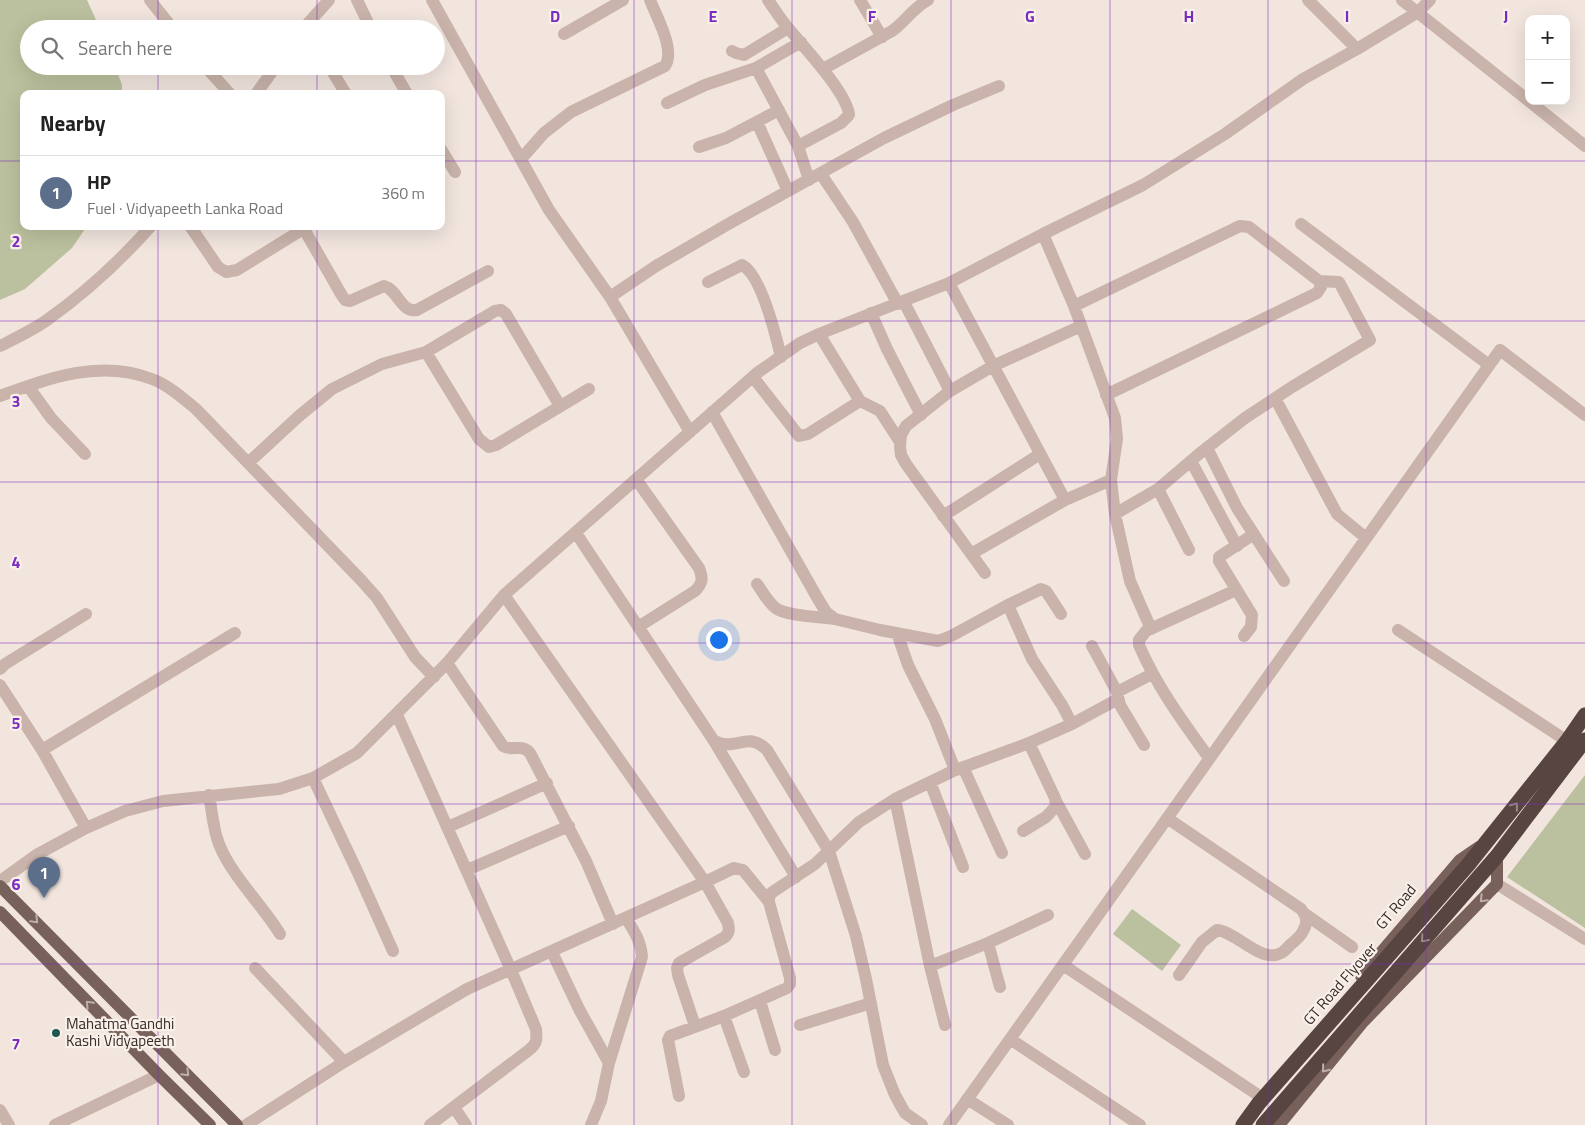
<!DOCTYPE html>
<meta charset="utf-8">
<style>
:root{--surface:#fff;--page:#f2f2f2;--text:#222;--muted:#767676;--line:#e0e0e0;--accent:#d93025}
body{margin:0;font-family:"Titillium Web",sans-serif;background:var(--page);color:var(--text)}
.controls{position:absolute;right:15px;top:15px;display:grid;overflow:hidden;border-radius:10px;box-shadow:0 5px 20px #0002}
.controls button{width:45px;height:45px;display:grid;place-items:center;padding:0;border:0;border-bottom:1px solid var(--line);background:var(--surface);color:var(--text);font:25px sans-serif}
.you{position:absolute;left:718px;top:639px;width:18px;height:18px;margin:-12px;border:4px solid #fff;border-radius:50%;background:#1a73e8;box-shadow:0 0 0 8px #1a73e833}
.badge{display:grid;place-items:center;width:32px;height:32px;border-radius:50%;background:var(--accent);color:#fff;font-size:16px;font-weight:700}
.pin{position:absolute;translate:-50% -41px;filter:drop-shadow(0 1px 2px #0008)}
.pin::after{content:'';position:absolute;top:26px;width:18px;height:15px;background:inherit;clip-path:polygon(0 0,100% 0,50% 100%)}
.list{margin:0;padding:0;list-style:none}
h2{display:flex;justify-content:space-between;align-items:center;height:65px;margin:0;padding:0 20px;font-size:21px}
h2 small{font-size:16px;font-weight:400;color:var(--muted)}
.list li{display:grid;grid-template-columns:32px 1fr auto;gap:15px;align-items:center;box-sizing:border-box;height:75px;padding:0 20px;border-top:1px solid var(--line)}
.list b{display:block;font-size:19px;white-space:nowrap}
.list p{margin:0;font-size:16px;white-space:nowrap;color:var(--muted)}
.list em{font-size:16px;font-style:normal;color:var(--muted)}
.icon{flex:none;width:28px;height:28px;fill:none;stroke:currentColor;stroke-width:2;stroke-linecap:round;stroke-linejoin:round}
.map{position:relative;flex:none;width:1585px;height:1125px;overflow:hidden}
.search{position:absolute;background:var(--surface);box-shadow:0 5px 20px #0002;left:20px;top:20px;width:425px;height:55px;display:flex;align-items:center;gap:12px;box-sizing:border-box;padding:0 18px;border-radius:28px;color:var(--muted);font-size:19px}
.panel{position:absolute;background:var(--surface);box-shadow:0 5px 20px #0002;left:20px;top:90px;width:425px;height:140px;border-radius:10px}
.map>svg:first-child{display:block}
.green{fill:#bbc09e}
.lines{fill:none;stroke-linecap:round;stroke-linejoin:round}
.minor{stroke:#c9b3aa;stroke-width:12}
.major{stroke:#78605b;stroke-width:12}
.highway{stroke:#584441;stroke-width:15}
.oneway{stroke:#988985}
.oneway2{stroke:#bfafaa}
.grid{fill:none;stroke:#7b2cbf;stroke-width:1;stroke-opacity:0.55}
.poi-dot{fill:#205751;stroke:#f9f0ea;stroke-width:2}
.labels{text-anchor:middle;stroke-width:4.5;stroke-linejoin:round;paint-order:stroke}
.street-label{font-size:15px;fill:#372b29;stroke:#f9f0ea}
.poi-label{font-size:15px;fill:#372b29;stroke:#f9f0ea;text-anchor:start}
.grid-label{font-size:16px;text-anchor:middle;font-weight:bold;fill:#7b2cbf;stroke:#f9f0ea;stroke-width:4.5;stroke-linejoin:round;paint-order:stroke}
</style>
<div class="map">
<svg width="1585" height="1125" viewBox="0 0 1585 1125">
<rect width="100%" height="100%" fill="#f1e5de"/>
<path class="green" d="M0,0H87L100,29H29V66H115L122,85V94H24V226H87L72,248L25,289L0,300Z
M1585,775V928L1507,877Z
M1132,909L1181,945L1162,971L1113,934Z"/>
<g class="lines">
<path class="minor" d="M150,0L173,29
M357,0L371,29
M432,0L549,210L610,297L690,432
M768,0C775,10 781,20 789,29C803,46 848,94 849,115L841,123L798,146
M860,0L882,37
M1308,0L1357,49
M1402,0L1529,101
M303,29L329,0
M564,34L623,0
M732,51L736,53L744,55L788,28
M205,66L230,94
M329,66L346,94
M391,66L407,94
M756,68L798,146L809,180
M823,69L892,31C905,22 913,8 928,0
M256,94L276,66
M1529,101L1585,146
M667,103L705,85L756,68L801,42
M757,122L788,191
M699,147L726,138L779,110
M441,149L455,172
M521,159L544,133L571,112L665,66C676,50 656,16 650,0
M821,174L853,222L898,304
M1301,224L1489,365
M190,226L218,267L226,272L237,270L308,226
M304,229L341,294L345,300L350,301L384,286C398,290 401,313 417,310L488,271
M1043,234L1074,306L1115,418L1117,439L1111,480L1115,514L1130,581L1151,629
M708,282L742,265C761,274 776,336 781,357
M949,283L1065,500
M610,297L656,266L730,223L884,138L953,105L999,86
M904,302L950,391
M1074,306L1240,226L1249,227L1319,281L1321,287L1317,293L1106,395
M871,313L887,349L921,415
M819,334L860,401L880,411L900,442
M0,346C16,338 33,330 47,320C85,293 120,261 151,226
M426,352L479,439L489,447L496,445L589,389
M753,377L799,436L808,434L860,401
M28,386L51,418L85,454
M0,396C49,378 100,359 152,379C168,385 183,398 196,409L361,580L377,598L415,657L434,677
M1275,398L1337,514L1366,538
M712,412L818,599L826,612L835,619L880,630L938,641L951,636L1008,605L1041,589L1046,591L1061,614
M1207,448L1237,508L1284,581
M1191,461L1237,546
M248,463L299,416L332,389L382,364L426,352L495,311L501,310L506,314L560,406
M636,479L699,568C703,578 703,583 695,591L638,627
M1158,489L1189,550
M1115,514L1158,489L1199,454L1245,418L1292,387L1370,340L1339,282L1319,281
M943,516L1040,454
M576,533L714,741C738,752 747,730 767,750L829,851L856,936L866,979L883,1065L895,1095L905,1113L922,1125
M971,554L1065,500L1111,480
M985,573L906,464L901,455L900,446L901,435L906,426L950,391L993,366L1081,326
M757,584C763,592 768,603 777,609C788,616 821,617 835,619
M1398,630L1567,741
M897,633L908,665L935,719L955,770
M1244,636L1251,627L1252,615L1219,561V557L1222,555L1254,534
M1092,646L1117,692
M447,663L503,746C512,752 522,743 530,753L586,861L613,924
M0,669L5,664L86,614
M0,685L42,750L86,828
M397,715L511,970L536,1029C537,1039 537,1044 529,1050L430,1125
M1072,724L1118,699
M714,741L796,877
M1144,745L1120,705L1117,692L1152,674
M42,750L235,633
M1209,758C1183,722 1157,687 1139,645V640L1146,631L1236,590
M963,767L1002,853
M313,778L358,873L393,951
M930,782L963,867
M209,795C212,811 213,829 219,844C231,875 263,906 280,934
M895,799L930,966L988,943L1048,915
M1055,799L1085,854
M1167,818L1301,909C1307,917 1308,923 1303,931C1301,936 1295,941 1290,945C1287,948 1284,952 1281,953C1261,964 1237,932 1217,930L1202,942L1179,975
M448,827L547,783
M1023,831L1046,817L1056,806L1055,798L1029,743
M467,870L569,826
M0,881L38,854L86,828L125,811L163,801L279,789L313,778L357,753L447,663L504,595L757,373L800,343L819,334L949,283L1043,234L1143,185L1225,134L1303,79L1357,49L1418,12L1430,0
M1497,884L1585,939
M1305,914L1352,947
M988,943L1000,987
M552,952L579,1009L609,1063L601,1101L591,1125
M1063,965L1258,1095
M930,966L945,1025
M255,968L344,1062
M760,1001L775,1050
M724,1016L744,1072
M800,1025L871,1003
M695,1026L678,975L677,968L679,963L725,937C730,932 729,929 728,923L705,882L734,868L743,870L769,902
M1010,1039L1140,1125
M609,1063L642,957C641,941 634,931 626,918
M679,1096L668,1040L670,1036L724,1016L787,988L790,984V978L769,902V895L774,891L815,864L859,822L895,799L953,771L1029,743L1072,724L1062,705L1032,659L1008,605
M967,1099L1008,1125
M454,1107L466,1125
M0,1110L9,1125
M55,1125L159,1075
M246,1125L344,1062L467,989L705,882L504,595
M949,1125L1500,350L1585,415"/>
<path class="major" d="M0,886L237,1125
M0,912L159,1075L210,1125
M1361,976L1460,860L1479,847
M1279,1125L1363,1022L1497,884V856"/>
<path class="highway" d="M1243,1125L1259,1103L1468,865L1567,741L1585,715
M1263,1125L1497,856L1585,740"/>
</g>
<defs><path id="oneway-chevron" d="M-2-3.5L2.5 0L-2 3.5" fill="none" stroke-width="1.6" stroke-linecap="round" stroke-linejoin="round" transform="scale(1.25)"/></defs>
<g class="oneway">
<use href="#oneway-chevron" transform="translate(1515 806) rotate(-51)"/>
<use href="#oneway-chevron" transform="translate(1424 939) rotate(131)"/>
</g>
<g class="oneway2">
<use href="#oneway-chevron" transform="translate(1483 899) rotate(134)"/>
<use href="#oneway-chevron" transform="translate(35 920) rotate(45)"/>
<use href="#oneway-chevron" transform="translate(89 1004) rotate(-134)"/>
<use href="#oneway-chevron" transform="translate(1325 1069) rotate(129)"/>
<use href="#oneway-chevron" transform="translate(186 1073) rotate(45)"/>
</g>
<path class="grid" d="M158,0V29M317,0V29M476,0V1125M634,0V1125M792,0V1125M951,0V1125M1110,0V1125M1268,0V1125M1426,0V1125M158,66V94M317,66V94M0,161H24M441,161H1585M158,226V1125M317,226V1125M0,321H1585M0,482H1585M0,643H1585M0,804H1585M0,964H1585"/>
<circle class="poi-dot" cx="56" cy="1033" r="5"/>
<g class="labels">
<g class="street-label">
<text transform="translate(1396 907) rotate(-50)" y="5">GT Road</text>
<text transform="translate(1340 984) rotate(-49)" y="5">GT Road Flyover</text>
</g>
<g class="poi-label">
<text x="66" y="1029">Mahatma Gandhi<tspan x="66" dy="17">Kashi Vidyapeeth</tspan></text>
</g>
</g>
<g class="grid-label">
<text x="555" y="22">D</text>
<text x="713" y="22">E</text>
<text x="872" y="22">F</text>
<text x="1030" y="22">G</text>
<text x="1189" y="22">H</text>
<text x="1347" y="22">I</text>
<text x="1506" y="22">J</text>
<text x="16" y="247">2</text>
<text x="16" y="407">3</text>
<text x="16" y="568">4</text>
<text x="16" y="729">5</text>
<text x="16" y="890">6</text>
<text x="16" y="1050">7</text>
</g>
</svg>
<div class="controls">
<button>+</button>
<button>−</button>
</div>
<div class="you"></div>
<div class="pin badge" style="left:44px;top:898px;background:#5c6f8a">1</div>
<div class="search"><svg class="icon" aria-label="search" viewBox="0 0 24 24"><circle cx="10" cy="10" r="6"/><path d="M15 15l6 6"/></svg>Search here</div>
<section class="panel">
<h2>Nearby<small></small></h2>
<ul class="list">
<li><span class="badge" style="background:#5c6f8a">1</span><div><b>HP</b><p>Fuel · Vidyapeeth Lanka Road</p></div><em>360 m</em></li>
</ul>
</section>
</div>
